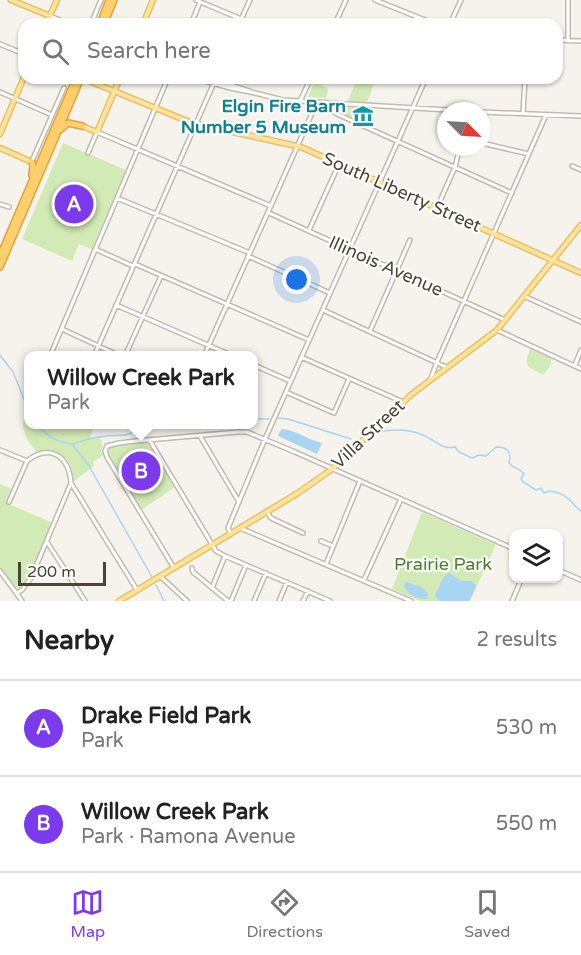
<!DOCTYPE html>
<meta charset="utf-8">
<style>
:root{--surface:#fff;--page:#f6f6f6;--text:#222;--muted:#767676;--line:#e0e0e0;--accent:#7c3aed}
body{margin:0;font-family:"Varela Round",sans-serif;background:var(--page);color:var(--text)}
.controls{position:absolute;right:18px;bottom:18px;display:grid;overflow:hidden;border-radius:12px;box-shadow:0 2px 4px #0004}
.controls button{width:54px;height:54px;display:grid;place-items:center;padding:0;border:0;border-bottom:2px solid var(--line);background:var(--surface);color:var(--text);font:30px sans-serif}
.compass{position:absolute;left:437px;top:102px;width:54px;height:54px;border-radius:50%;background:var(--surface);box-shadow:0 2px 4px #0004;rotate:114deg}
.scale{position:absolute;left:18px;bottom:15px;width:88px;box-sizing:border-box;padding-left:6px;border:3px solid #4b4439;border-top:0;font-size:16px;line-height:21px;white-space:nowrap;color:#4b4439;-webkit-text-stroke:4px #fff;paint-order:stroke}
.you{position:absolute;left:297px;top:280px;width:21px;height:21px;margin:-15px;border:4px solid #fff;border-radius:50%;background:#1a73e8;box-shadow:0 0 0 9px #1a73e833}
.badge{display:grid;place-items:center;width:39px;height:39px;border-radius:50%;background:var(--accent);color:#fff;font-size:20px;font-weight:700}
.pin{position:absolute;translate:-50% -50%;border:3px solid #fff;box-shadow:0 2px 6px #0006}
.popup{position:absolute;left:24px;top:351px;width:234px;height:78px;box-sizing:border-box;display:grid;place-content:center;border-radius:12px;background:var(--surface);filter:drop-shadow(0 2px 4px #0005);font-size:20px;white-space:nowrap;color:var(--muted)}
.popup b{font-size:22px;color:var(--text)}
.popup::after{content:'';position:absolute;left:50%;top:100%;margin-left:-12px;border:12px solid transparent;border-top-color:var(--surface)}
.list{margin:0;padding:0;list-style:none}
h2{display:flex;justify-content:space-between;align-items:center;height:78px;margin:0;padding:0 24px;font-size:26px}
h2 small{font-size:20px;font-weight:400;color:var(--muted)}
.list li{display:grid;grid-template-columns:39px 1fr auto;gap:18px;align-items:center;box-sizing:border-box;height:96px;padding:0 24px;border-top:2px solid var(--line)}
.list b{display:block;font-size:22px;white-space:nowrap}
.list p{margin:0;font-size:20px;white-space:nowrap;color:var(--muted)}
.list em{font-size:20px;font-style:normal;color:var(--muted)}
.icon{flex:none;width:33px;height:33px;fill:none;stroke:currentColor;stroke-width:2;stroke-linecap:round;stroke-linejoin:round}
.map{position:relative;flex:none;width:581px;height:601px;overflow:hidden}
.search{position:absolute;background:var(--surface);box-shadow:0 2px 4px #0004;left:18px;right:18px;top:18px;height:66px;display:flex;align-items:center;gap:15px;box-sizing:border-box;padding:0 21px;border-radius:18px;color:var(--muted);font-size:22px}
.sheet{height:270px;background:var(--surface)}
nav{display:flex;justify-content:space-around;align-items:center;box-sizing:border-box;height:84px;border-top:2px solid var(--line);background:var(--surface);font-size:16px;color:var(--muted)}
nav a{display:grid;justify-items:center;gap:3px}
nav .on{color:var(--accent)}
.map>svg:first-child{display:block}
.green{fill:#d2eab5}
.water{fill:#a9d4f2}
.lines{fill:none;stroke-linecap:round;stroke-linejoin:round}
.stream{stroke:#a9d4f2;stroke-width:1.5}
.minor-casing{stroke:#c2bbae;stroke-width:6}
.major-casing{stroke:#e6c16a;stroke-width:7}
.highway-casing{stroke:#e0a43c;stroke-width:8}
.minor{stroke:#fff;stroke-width:3}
.major{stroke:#ffe39c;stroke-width:4}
.highway{stroke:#ffcf6e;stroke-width:5}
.labels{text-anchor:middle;stroke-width:4.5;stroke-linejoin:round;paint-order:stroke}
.culture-label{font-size:18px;font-weight:bold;fill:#0d838f;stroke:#fff;text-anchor:end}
.street-label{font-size:18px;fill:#4b4439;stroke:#fff}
.park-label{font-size:18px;fill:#4a7f2a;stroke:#fff}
</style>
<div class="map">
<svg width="581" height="601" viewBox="0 0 581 601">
<rect width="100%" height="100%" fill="#f6f3ec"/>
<path class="green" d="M357,79L374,84L367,102H350L348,100Z
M320,80L322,82L321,85L327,88L328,90L326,98L308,97L314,83L317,84Z
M327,106H353L354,113L350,117Z
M63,143L126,170L92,249L79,244L72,261L22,239Z
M530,349L551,358V365L543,375L529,367L526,361Z
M28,410V424L95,425L90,437L95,439L100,438L103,445L101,452L104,455L93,462L94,466L73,482C72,477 72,472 71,467C66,452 51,451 38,453C31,446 23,435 23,425C23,420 26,414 28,410Z
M142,442L149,444L175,487L141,510L107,453L109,447Z
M0,484L12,489L6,503L53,523L28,579L20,589L15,588L0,568Z
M422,512L496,545L470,601H420L392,589Z"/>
<path class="water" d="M282,429C296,430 308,440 322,443L317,454L278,436L280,431Z
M449,573L461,581H471L475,584L476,587L469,601H439L436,597L435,594C441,587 440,577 449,573Z
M407,582C415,586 423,585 428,594L427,599C418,600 407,594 404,586L405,583Z"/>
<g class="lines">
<path class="stream" d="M0,355L13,372L28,409
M277,418L288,419L351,439
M254,419H269
M38,424C47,437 57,442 72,444L89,466L152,577
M377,432C393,429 410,429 425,436C436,441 443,450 455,447L459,452L472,458L479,455L486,456L496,447C508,447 512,452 509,463C513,468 521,469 524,474L521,479L522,481L536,490L541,488L544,493L550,491C557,492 565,495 570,500C574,504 576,508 581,511
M73,444C84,440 94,437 106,436C112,435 119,436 125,435C133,434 138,427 146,424
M156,585L164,601"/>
<defs>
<path id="minor" d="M196,0L241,19L256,24
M375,0L435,24
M50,16L69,24
M91,24L101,0
M191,24L200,2
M239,24L250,0
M335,24L346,0
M450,24L461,0
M557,40L581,41
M568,41V0
M0,44L24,54
M195,78L230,88L255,93L231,85L207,78
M0,92L52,115
M255,93L283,100L465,111
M300,101L311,78
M482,112L581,116
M523,114L525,78
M482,143L529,154
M88,153L97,132L271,206
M32,161L64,88
M572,166L581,170
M117,198L250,253
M0,204L9,207
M437,208L455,167L460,147
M269,213L505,320
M309,230L339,164
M95,249L133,266
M248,256L330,293
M135,264L309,340
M524,296L581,322
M116,305L233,356
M323,310L446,367
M62,329L120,356
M497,330L581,369
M370,331L410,240
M50,356L168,78
M94,356L216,78
M125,356L161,276
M204,356L317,102L337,114L512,193
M301,357L403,402
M254,365L290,381
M575,365L581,350
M431,378L437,362L546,115
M286,392L334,413L349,379
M200,436L239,502
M150,441L216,551L225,556L330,601
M0,450L27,461
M27,461C50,443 69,456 71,483L137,590
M9,502L27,461
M267,511L270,517L273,519L303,533
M240,528L411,601
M231,534L228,528L265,439L426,78
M321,541L333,546
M47,542L85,601
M326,564L360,481
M174,568L107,457L105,451L107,446L119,443L136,441L238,432H247L295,452L514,549
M192,568L193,572L228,601
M558,570L581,580
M0,571L22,601
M161,577L187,601
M364,580L401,499
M212,588L225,556
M17,593L22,590L31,578L71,483
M231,601L246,565
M254,601L266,573
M279,601L287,582
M303,601L308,591
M512,601L522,578"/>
<path id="major" d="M11,0L50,16
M46,24L57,0
M143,24L153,0
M82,78L192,123L301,147L581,273
M82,126L97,132L120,78
M0,134L24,77
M0,148L32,162
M119,601L298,493L332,469L412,394L497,330L581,225"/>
<path id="highway" d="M100,24L109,0
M104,24L114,0
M60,130L68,123L82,126
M32,162L33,166L32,175
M0,256L76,78
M0,267L81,78"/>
</defs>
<use href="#minor" class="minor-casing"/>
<use href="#major" class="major-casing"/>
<use href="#highway" class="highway-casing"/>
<use href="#minor" class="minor"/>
<use href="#major" class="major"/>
<use href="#highway" class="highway"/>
</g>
<defs>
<symbol id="museum-bare" viewBox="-9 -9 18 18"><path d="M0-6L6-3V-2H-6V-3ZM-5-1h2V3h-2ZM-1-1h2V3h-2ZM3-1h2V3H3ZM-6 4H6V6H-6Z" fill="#0f9aa8" stroke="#fff" stroke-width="2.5" paint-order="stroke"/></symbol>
</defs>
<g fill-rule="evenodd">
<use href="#museum-bare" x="348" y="101" width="30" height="30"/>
</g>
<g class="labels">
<g class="culture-label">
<text x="346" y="112">Elgin Fire Barn<tspan x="346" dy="21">Number 5 Museum</tspan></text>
</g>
<g class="street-label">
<text transform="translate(402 192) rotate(24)" y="6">South Liberty Street</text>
<text transform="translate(386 266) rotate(24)" y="6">Illinois Avenue</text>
<text transform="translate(368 434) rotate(-43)" y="6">Villa Street</text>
</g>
<g class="park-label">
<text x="443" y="570">Prairie Park</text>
</g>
</g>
</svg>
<div class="controls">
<button><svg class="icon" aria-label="layers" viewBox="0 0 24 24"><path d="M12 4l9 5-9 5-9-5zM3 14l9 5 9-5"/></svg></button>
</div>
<svg class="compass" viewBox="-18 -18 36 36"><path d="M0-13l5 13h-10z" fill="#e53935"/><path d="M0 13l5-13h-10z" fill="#767676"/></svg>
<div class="scale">200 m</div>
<div class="you"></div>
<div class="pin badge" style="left:74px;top:204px">A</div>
<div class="pin badge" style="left:141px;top:471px">B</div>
<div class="popup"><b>Willow Creek Park</b>Park</div>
<div class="search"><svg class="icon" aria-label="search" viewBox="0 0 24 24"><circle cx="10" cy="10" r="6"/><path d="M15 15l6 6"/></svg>Search here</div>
</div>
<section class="sheet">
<h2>Nearby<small>2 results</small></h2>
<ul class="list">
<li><span class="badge">A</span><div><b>Drake Field Park</b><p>Park</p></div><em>530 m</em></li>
<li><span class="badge">B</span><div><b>Willow Creek Park</b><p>Park · Ramona Avenue</p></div><em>550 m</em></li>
</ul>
</section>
<nav>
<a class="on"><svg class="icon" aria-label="map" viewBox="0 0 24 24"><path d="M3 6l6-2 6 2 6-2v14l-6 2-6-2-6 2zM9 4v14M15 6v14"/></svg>Map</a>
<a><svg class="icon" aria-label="directions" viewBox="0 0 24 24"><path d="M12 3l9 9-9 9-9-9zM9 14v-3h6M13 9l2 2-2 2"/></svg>Directions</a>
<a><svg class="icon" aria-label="saved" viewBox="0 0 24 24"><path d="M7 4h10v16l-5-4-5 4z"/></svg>Saved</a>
</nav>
